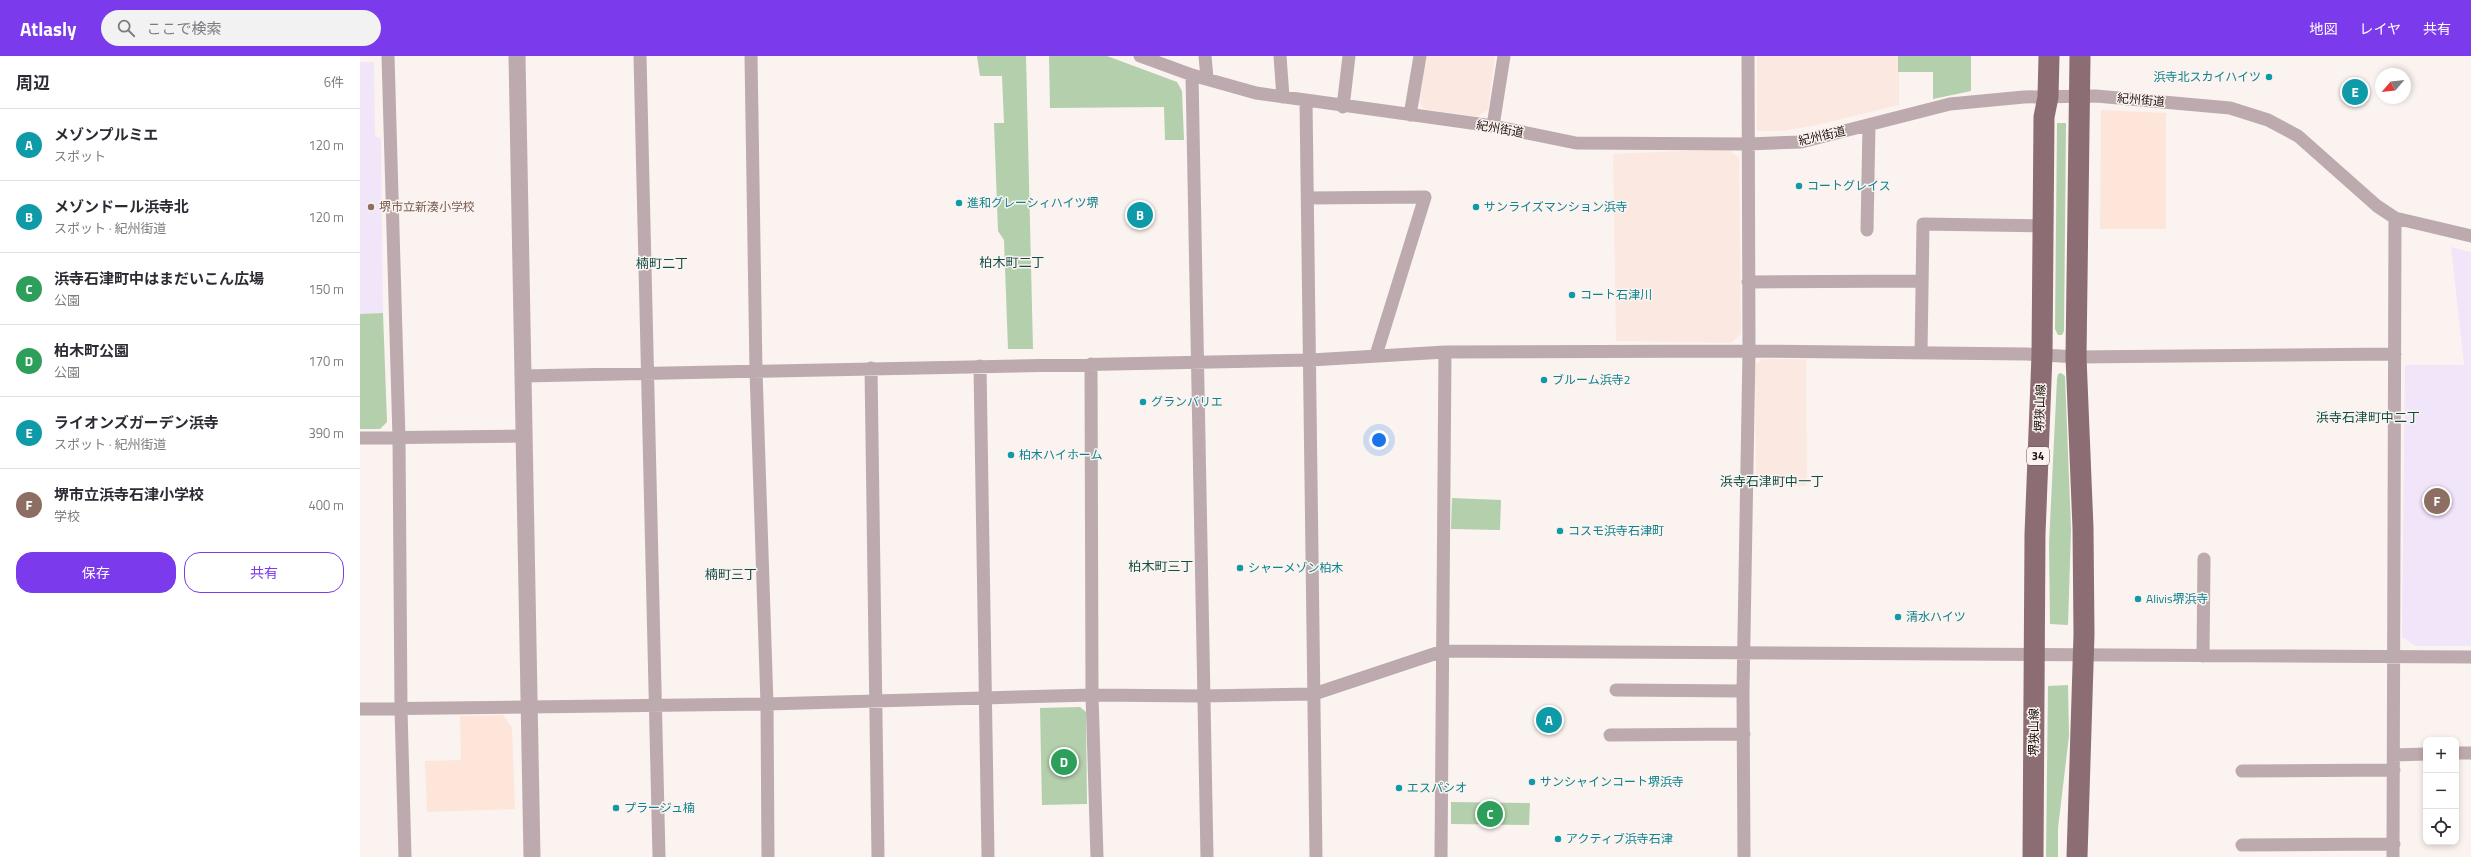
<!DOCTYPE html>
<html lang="ja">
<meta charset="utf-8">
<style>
:root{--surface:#fff;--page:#f2f2f3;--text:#2b2b33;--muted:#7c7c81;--line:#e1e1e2;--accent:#7c3aed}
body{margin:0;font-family:"Titillium Web","Noto Sans JP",sans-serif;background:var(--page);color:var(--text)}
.controls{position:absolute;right:12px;bottom:12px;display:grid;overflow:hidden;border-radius:8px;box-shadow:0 2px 6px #0003}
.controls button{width:36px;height:36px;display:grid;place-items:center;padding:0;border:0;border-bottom:1px solid var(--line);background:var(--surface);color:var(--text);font:20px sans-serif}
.compass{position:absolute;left:2015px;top:12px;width:36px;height:36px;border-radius:50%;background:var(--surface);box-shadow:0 2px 6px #0003;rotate:242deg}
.you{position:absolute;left:1019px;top:384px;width:14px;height:14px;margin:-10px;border:3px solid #fff;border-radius:50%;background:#1a73e8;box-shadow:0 0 0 6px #1a73e833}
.badge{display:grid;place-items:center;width:26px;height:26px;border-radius:50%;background:var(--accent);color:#fff;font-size:13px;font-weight:700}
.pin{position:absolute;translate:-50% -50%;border:2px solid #fff;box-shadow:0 1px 4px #0006}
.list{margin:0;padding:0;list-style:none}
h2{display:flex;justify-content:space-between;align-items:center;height:52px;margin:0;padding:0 16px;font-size:17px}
h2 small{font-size:13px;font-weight:400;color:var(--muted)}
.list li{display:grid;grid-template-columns:26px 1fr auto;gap:12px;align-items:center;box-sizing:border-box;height:72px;padding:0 16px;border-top:1px solid var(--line)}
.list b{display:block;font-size:15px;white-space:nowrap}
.list p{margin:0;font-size:13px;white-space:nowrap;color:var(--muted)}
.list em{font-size:13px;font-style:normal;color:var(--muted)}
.actions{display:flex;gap:8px;padding:12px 16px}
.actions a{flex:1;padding:9px 0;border:1px solid var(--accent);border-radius:16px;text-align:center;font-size:14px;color:var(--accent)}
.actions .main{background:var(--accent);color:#fff}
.icon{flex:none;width:22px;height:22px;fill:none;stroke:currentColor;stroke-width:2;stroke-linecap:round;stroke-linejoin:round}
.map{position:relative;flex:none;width:2111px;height:801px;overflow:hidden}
header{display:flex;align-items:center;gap:24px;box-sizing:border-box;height:56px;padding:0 20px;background:var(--accent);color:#fff}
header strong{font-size:19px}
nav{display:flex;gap:22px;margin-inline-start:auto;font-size:14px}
.search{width:280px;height:36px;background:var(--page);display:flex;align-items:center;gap:10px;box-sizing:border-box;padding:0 14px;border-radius:22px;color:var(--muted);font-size:15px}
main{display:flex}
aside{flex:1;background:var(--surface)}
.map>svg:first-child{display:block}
.commercial{fill:#fde5da}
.built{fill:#fbe9e1}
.education{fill:#f1e5fa}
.green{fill:#b4cfac}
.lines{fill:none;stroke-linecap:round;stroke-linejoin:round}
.minor{stroke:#bcaaae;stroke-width:13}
.tertiary{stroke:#bcaaae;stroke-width:17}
.primary{stroke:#8c6d74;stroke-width:21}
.culture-dot{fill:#0f9aa8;stroke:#fbf3ef;stroke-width:1.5}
.education-dot{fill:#8d6e63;stroke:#fbf3ef;stroke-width:1.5}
.labels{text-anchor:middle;stroke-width:3;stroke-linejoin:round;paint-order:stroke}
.shield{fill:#fbf3ef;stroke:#60544f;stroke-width:1}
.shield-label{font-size:11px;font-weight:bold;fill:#1d100a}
.culture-label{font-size:12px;fill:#0d838f;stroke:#fbf3ef;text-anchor:start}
.street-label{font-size:12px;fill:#1d100a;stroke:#fbf3ef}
.education-label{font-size:12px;fill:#785e54;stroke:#fbf3ef;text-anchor:start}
.neighbourhood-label{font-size:13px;fill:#114d47;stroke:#fbf3ef}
</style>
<header>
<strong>Atlasly</strong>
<div class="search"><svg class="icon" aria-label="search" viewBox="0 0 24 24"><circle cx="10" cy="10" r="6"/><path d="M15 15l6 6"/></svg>ここで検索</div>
<nav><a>地図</a><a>レイヤ</a><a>共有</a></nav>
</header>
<main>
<aside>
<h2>周辺<small>6件</small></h2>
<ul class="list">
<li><span class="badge" style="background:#0f9aa8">A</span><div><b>メゾンプルミエ</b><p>スポット</p></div><em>120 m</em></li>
<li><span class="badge" style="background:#0f9aa8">B</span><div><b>メゾンドール浜寺北</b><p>スポット · 紀州街道</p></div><em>120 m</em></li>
<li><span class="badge" style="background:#2e9e5b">C</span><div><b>浜寺石津町中はまだいこん広場</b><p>公園</p></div><em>150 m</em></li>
<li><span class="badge" style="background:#2e9e5b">D</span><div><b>柏木町公園</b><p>公園</p></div><em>170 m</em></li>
<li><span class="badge" style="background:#0f9aa8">E</span><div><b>ライオンズガーデン浜寺</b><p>スポット · 紀州街道</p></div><em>390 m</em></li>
<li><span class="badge" style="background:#8d6e63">F</span><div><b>堺市立浜寺石津小学校</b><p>学校</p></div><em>400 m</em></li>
</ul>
<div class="actions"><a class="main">保存</a><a>共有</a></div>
</aside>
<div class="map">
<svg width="2111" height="801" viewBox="0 0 2111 801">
<rect width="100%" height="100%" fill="#fbf3ef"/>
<path class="commercial" d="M1741,54L1806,57V173H1740Z
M143,659L152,672L155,753L67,756L65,705L101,704L100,660Z"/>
<path class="built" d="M1062,0H1135L1128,54L1117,61L1064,53L1058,44Z
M1397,0H1539V49L1457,69L1422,75H1397Z
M1368,93L1379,102L1381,278L1371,287L1256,285L1253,98Z
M1402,303H1446L1447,430H1396L1395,309Z"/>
<path class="education" d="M0,6H14L15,81L21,82L23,257L0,258Z
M2091,191L2111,196V590H2056L2042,581L2045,309H2104Z"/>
<path class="green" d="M617,0H666L673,293H648L644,184L638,175L634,67H644L642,20H620Z
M689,0H747L817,26L822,35L824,84H805L804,51L690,52Z
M1538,0H1611V35L1573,43V16H1538Z
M1697,67H1706L1704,275L1702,279H1698L1695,273Z
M23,257L27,366L20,373H0V258Z
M1701,317L1705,320L1711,473L1708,569L1690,568L1689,488L1697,323L1698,318Z
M1092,442L1141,444L1140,474L1091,473Z
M1708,629L1709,680L1698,772V801H1686L1688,630Z
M720,651L726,656L727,748L682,749L680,652Z
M1091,746L1170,747L1169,769L1091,768Z"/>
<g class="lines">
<path class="minor" d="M28,0L39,382L41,653L45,801
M280,0L299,801
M391,0L396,315L407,648L408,801
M780,0L832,19L896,37L1133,70L1216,87L1388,88L1441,86L1590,48L1664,41L1736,40L1870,52L1908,64L1938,80L2017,150L2035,162L2111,180
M845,0L847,22
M920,0L923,41
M832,19L847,801
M946,45L956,801
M983,51L989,0
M1050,59L1060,0
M1133,70L1144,0
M948,142L1065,141L1016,299
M1507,174L1509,69
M1388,226L1562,225
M1561,297L1563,168L1683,170
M731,308L732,639L737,801
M620,310L628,801
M511,312L518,801
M163,320L951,304L1085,296L1389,295L1666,298L1716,301L2035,298
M0,382L164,380
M1843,600L1844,503
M1256,634L1383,635
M0,653L407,648L732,639L843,640L954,638L1083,595L2111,601
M1250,679L1384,678
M2096,697H2111
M2034,699L2066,698
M1882,715L2034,714
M1882,789L2034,788
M1081,801L1085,296
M1384,801L1383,635L1389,295L1388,0
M2033,801L2035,162"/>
<path class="tertiary" d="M157,0L172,801"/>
<path class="primary" d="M1673,801L1675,478L1682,299L1684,61L1688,41L1689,0
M1717,801L1724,578L1723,472L1716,301L1720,0"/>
</g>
<g class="culture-dot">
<circle cx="1909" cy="21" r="4"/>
<circle cx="1439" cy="130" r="4"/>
<circle cx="599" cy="147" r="4"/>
<circle cx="1116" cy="151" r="4"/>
<circle cx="1212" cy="239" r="4"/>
<circle cx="1184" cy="324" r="4"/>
<circle cx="783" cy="346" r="4"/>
<circle cx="651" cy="399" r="4"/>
<circle cx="1200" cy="475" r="4"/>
<circle cx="880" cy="512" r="4"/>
<circle cx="1778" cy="543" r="4"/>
<circle cx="1538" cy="561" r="4"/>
<circle cx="1172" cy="726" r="4"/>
<circle cx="1039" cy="732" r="4"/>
<circle cx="256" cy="752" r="4"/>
<circle cx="1198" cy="783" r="4"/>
</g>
<circle class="education-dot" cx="11" cy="151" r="4"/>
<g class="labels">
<rect class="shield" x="1667" y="391" width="22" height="18" rx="3"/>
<g class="shield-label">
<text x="1678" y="404">34</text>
</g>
<g class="culture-label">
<text x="1901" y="25" text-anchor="end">浜寺北スカイハイツ</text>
<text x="1447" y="134">コートグレイス</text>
<text x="607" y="151">進和グレーシィハイツ堺</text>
<text x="1124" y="155">サンライズマンション浜寺</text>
<text x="1220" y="243">コート石津川</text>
<text x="1192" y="328">ブルーム浜寺2</text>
<text x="791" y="350">グランバリエ</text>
<text x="659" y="403">柏木ハイホーム</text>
<text x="1208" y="479">コスモ浜寺石津町</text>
<text x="888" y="516">シャーメゾン柏木</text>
<text x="1786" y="547">Alivis堺浜寺</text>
<text x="1546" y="565">清水ハイツ</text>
<text x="1180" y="730">サンシャインコート堺浜寺</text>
<text x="1047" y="736">エスパシオ</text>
<text x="264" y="756">プラージュ楠</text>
<text x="1206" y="787">アクティブ浜寺石津</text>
</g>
<g class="street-label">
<text transform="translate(1781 44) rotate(5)" y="4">紀州街道</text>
<text transform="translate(1140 73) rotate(10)" y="4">紀州街道</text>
<text transform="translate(1462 80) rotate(-13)" y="4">紀州街道</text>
<text transform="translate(1680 352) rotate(-88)" y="4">堺狭山線</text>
<text transform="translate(1674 676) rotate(-90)" y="4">堺狭山線</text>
</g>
<g class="education-label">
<text x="19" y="155">堺市立新湊小学校</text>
</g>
<g class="neighbourhood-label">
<text x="652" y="211">柏木町二丁</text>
<text x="302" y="212">楠町二丁</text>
<text x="2008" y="366">浜寺石津町中二丁</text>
<text x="1412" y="430">浜寺石津町中一丁</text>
<text x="801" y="515">柏木町三丁</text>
<text x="371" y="523">楠町三丁</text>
</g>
</g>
</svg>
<div class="controls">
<button>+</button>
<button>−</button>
<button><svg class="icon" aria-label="locate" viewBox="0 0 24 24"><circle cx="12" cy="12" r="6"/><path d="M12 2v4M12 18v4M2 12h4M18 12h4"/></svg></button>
</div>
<svg class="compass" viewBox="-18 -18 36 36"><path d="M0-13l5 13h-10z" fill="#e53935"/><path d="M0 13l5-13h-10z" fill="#7c7c81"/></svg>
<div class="you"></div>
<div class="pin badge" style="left:1189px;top:664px;background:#0f9aa8">A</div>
<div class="pin badge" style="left:780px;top:159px;background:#0f9aa8">B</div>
<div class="pin badge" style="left:1130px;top:758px;background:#2e9e5b">C</div>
<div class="pin badge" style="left:704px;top:706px;background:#2e9e5b">D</div>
<div class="pin badge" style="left:1995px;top:36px;background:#0f9aa8">E</div>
<div class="pin badge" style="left:2077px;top:445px;background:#8d6e63">F</div>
</div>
</main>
